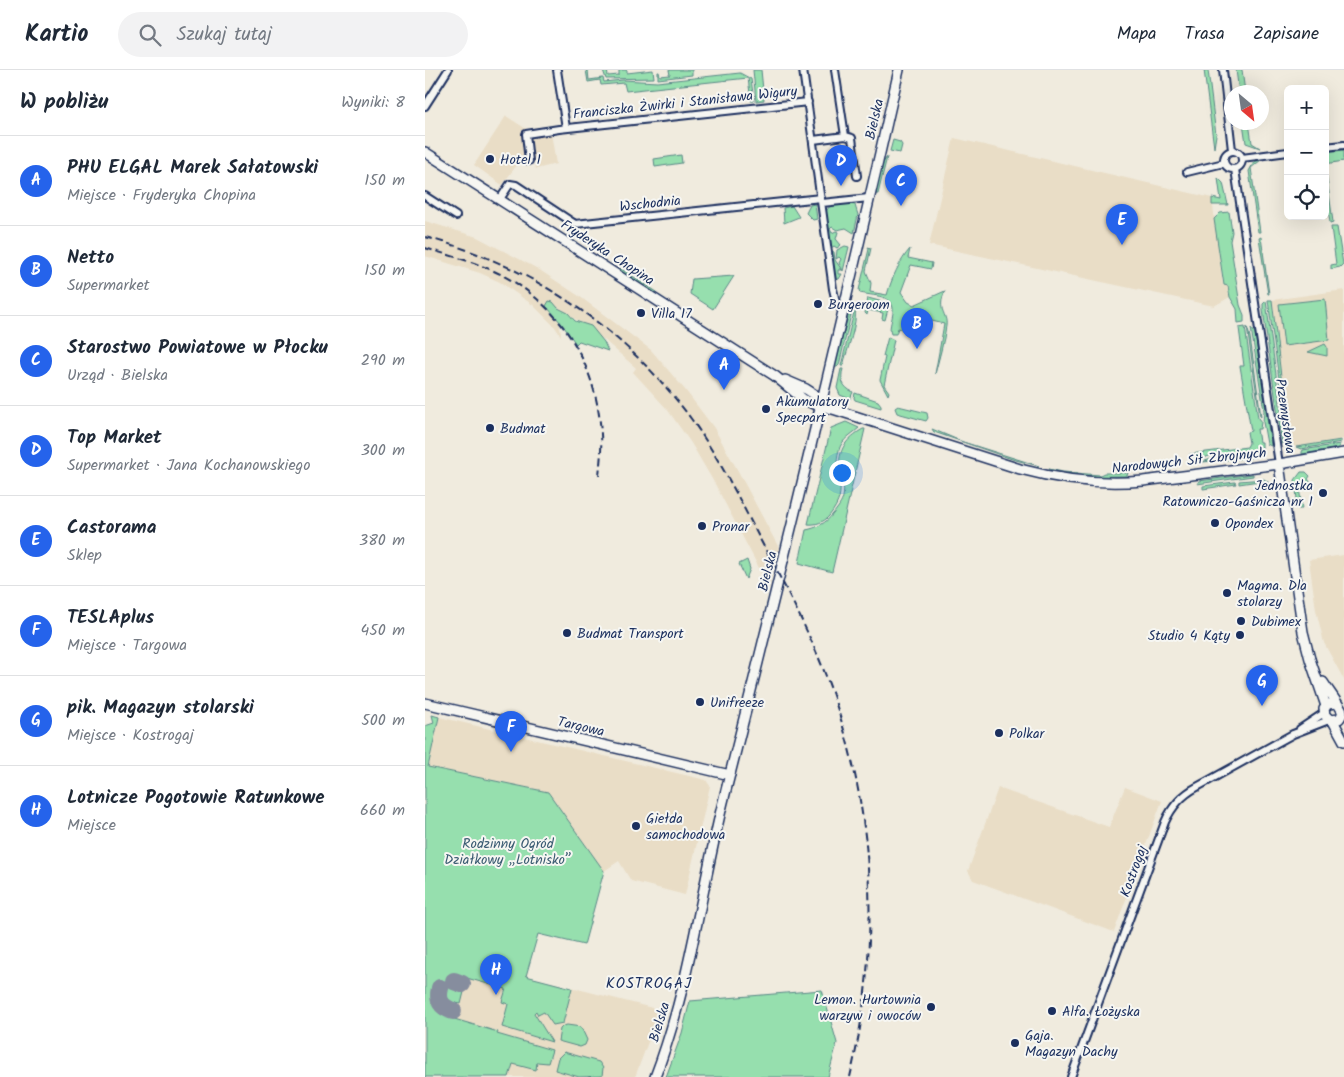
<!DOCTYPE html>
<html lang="pl">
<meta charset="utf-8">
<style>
:root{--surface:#fff;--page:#f2f2f3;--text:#1f2937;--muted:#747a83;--line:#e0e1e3;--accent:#2563eb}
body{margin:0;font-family:Kalam,sans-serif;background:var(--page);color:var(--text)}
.controls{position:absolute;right:15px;top:15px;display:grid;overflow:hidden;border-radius:8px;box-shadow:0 5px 20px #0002}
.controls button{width:45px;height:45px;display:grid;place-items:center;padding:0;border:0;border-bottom:1px solid var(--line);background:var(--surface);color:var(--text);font:25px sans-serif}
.compass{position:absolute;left:799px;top:15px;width:45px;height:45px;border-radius:50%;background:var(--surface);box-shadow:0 5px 20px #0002;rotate:151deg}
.you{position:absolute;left:416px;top:402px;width:18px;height:18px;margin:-12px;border:4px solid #fff;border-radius:50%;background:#1a73e8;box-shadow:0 0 0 8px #1a73e833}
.badge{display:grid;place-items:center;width:32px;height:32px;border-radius:50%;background:var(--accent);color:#fff;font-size:16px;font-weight:700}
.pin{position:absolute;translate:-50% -41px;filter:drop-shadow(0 1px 2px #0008)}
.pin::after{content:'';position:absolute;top:26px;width:18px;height:15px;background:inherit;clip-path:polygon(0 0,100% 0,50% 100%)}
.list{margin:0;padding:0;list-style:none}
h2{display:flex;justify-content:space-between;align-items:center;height:65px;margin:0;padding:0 20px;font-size:21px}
h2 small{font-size:16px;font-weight:400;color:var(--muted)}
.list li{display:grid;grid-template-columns:32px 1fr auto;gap:15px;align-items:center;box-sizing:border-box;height:90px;padding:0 20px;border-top:1px solid var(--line)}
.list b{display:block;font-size:19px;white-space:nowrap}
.list p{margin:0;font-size:16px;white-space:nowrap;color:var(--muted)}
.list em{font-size:16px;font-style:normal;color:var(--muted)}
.icon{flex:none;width:28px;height:28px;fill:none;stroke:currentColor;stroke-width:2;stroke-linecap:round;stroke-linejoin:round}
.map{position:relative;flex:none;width:919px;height:1007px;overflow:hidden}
header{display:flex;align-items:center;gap:30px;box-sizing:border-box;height:70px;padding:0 25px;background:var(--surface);border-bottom:1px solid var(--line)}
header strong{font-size:24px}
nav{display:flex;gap:28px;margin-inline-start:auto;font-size:18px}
.search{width:350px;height:45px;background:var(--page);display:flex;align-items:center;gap:12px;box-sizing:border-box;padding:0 18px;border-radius:28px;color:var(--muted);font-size:19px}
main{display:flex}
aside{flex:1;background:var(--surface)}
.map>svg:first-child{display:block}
.built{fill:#e9ddc6}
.green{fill:#96dfae;stroke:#588786}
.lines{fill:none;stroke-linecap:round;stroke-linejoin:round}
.taxiway{stroke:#868d9e;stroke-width:18}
.street-casing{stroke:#1b2f5e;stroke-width:10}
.secondary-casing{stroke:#1b2f5e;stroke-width:12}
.street{stroke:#f6f6f2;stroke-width:6}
.secondary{stroke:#f6f6f2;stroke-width:9}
.rail{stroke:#1b2f5e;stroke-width:2;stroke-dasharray:8 4;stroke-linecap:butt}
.poi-dot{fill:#1b2f5e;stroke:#f6f6f2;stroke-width:2}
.labels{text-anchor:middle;stroke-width:4;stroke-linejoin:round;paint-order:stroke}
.street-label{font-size:14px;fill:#1b2f5e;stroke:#f6f6f2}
.poi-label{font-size:14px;fill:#1b2f5e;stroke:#f6f6f2;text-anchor:start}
.park-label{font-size:14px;fill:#3a5b72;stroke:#f6f6f2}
.neighbourhood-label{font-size:15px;letter-spacing:1px;fill:#1b2f5e;stroke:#f6f6f2}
</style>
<header>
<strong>Kartio</strong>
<div class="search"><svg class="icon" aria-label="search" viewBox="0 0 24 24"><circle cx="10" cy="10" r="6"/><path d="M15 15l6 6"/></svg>Szukaj tutaj</div>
<nav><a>Mapa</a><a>Trasa</a><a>Zapisane</a></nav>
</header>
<main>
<aside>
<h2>W pobliżu<small>Wyniki: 8</small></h2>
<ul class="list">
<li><span class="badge">A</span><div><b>PHU ELGAL Marek Sałatowski</b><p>Miejsce · Fryderyka Chopina</p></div><em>150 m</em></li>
<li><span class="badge">B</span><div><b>Netto</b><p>Supermarket</p></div><em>150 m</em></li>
<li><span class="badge">C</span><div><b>Starostwo Powiatowe w Płocku</b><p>Urząd · Bielska</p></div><em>290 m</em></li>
<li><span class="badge">D</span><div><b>Top Market</b><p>Supermarket · Jana Kochanowskiego</p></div><em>300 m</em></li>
<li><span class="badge">E</span><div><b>Castorama</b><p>Sklep</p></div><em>380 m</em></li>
<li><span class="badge">F</span><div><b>TESLAplus</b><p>Miejsce · Targowa</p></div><em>450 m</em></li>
<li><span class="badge">G</span><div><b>pik. Magazyn stolarski</b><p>Miejsce · Kostrogaj</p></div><em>500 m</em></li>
<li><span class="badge">H</span><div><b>Lotnicze Pogotowie Ratunkowe</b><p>Miejsce</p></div><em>660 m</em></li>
</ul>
</aside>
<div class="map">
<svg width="919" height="1007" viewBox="0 0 919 1007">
<rect width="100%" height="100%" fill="#f0ebde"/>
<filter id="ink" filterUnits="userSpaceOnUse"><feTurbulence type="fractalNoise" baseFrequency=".02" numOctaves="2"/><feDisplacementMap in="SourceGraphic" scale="10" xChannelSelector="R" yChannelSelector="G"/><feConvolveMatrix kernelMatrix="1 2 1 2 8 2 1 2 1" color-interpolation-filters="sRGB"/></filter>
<g filter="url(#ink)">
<path class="built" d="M81,46L103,60L125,56L131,94L111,99L106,76L77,115L49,95Z
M529,68L787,128L798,215L803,216L805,227L789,236L504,175Z
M0,151L52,167L113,199L154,226L226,280L261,321L289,358L313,401L354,478L344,517L290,414L266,373L242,339L208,302L211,298L178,269L133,237L136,266L130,257L108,235L75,212L55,203L0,186Z
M919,220V369L871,377L864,374L847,230Z
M919,485V610L899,573L891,540L884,490Z
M14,647L281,710L285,716L260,825L206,811L194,791L179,801L123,722L3,697Z
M700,717L737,731L689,862L548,810L543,801L573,718L684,757Z
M104,896L102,906L235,940L210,1007H0V906Z"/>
<path class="green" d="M161,0H163L164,10L178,8L179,12L198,10L232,12L315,3L326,9L329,31H326L323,8L201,21L199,13L176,15L175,10L163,12Z
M178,0H182L183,6L194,5V0H202V3L228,0L229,8L181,9Z
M244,0H267V5L233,9V2H234L235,6L245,5Z
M328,0H336L339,30L331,31Z
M779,0H783L791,65L789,78Z
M811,0H817L820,22H814Z
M818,53H824L827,73L835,78L821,73Z
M468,70L475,72L477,75L475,83L465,81Z
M919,80V91L900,94V82Z
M256,85L257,93L230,97L229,89Z
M462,87L453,124H450L457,94Z
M836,90L826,98L835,162H833L824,101L829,92Z
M900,94L908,152L905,153L900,116Z
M793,108L798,113L803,135H787V128L796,130Z
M429,132L433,145L429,163L421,158L412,160L407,157L405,159L407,163L411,161L413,162L411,169L416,175L412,178L409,176L406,178L407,181L409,182L410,190L417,200H413V204H417L414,209L410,210L401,141L406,135Z
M390,134L392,149L388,150L381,143L385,135Z
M367,136L374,147L359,153L358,138Z
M804,142L807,162L805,171L815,235L819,245V252L813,253L812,239L805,227L803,216L799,215L789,149L795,143Z
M906,157H912L918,194L915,197L906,199V195L911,194Z
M836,167L844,224H843L834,168Z
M420,176L424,177L418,201L414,193L416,189L414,187L411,189L412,180Z
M443,177L446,178L441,201L446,213L445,222L462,225C466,210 475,190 485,179L483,188L507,193L506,199L486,195L476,222L483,232L489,235L520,221C511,241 523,243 521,256C519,272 514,288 510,304L519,254L487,246L483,261L473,258L471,264H466C464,258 466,254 467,248C473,224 453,227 435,223L434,220L444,179Z
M195,198L232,222L229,223L194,201Z
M309,206L288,239L265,224L267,209Z
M443,228L462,233L463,239L460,250L457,249L458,243L443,240L442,245L440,243Z
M900,229L904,270L859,276L854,234Z
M843,230H847L864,374L863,373Z
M124,231L128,232L133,238L143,243L150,251L166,256L179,272L183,281L154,271L151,274L137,254L121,236Z
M841,231L860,371L859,374H857L838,240V234Z
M426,236H428L414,295L412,297H409Z
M430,238C433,254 422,279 418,296H416Z
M820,257L833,348L836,352L835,359H832L834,372H837V378L833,381L784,386L766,393L765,384L822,377L824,373L822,362L826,361L815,296H819L814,258Z
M822,257L825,267L836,347L835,346Z
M826,258L830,263L846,376L842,374L838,352L839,341Z
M463,267L469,270L459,315L464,322L463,325L455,310L460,287L458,286Z
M900,274L902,277V286L883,282Z
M416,299H418C415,309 417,317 428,322L425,329L415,325L412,318Z
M430,323L453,331L456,335V338L430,330L429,328Z
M473,336L502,343L503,348L501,351L472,343L470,338Z
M421,352L434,358C426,365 417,369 414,380C406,406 427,418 404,446C399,452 391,455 383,454L406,358Z
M438,359H440L407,502L374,493L381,460C392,458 401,453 408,444C412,439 417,433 418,427C420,419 417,409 415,400C412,380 422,368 438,359Z
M507,359L538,372L614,396L587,389L509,362Z
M916,370V372L876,379L871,377Z
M915,374L913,378L877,384V382L878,380Z
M829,385L830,387L824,388L777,392C793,386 812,385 829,385Z
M624,399L638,402L675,405L679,403H703L702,406C680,406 644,408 624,399Z
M876,402H881L885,406L883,409L886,413L889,412L890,414L874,417L877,439H873L870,410Z
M828,404V406L772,414L774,411Z
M839,409L843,412L844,417L836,418L834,411L814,414V411Z
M810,412L811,414L778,419V416Z
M322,490L325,499L321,509L314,494Z
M7,645L14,647L3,697L123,722L179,801L159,875L113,864L101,906L147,918L138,953L128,955L119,942L113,945L111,941L109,943L127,972L77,957L83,934L77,932L81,919L38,907L35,921L39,922L36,934L30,933L26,948L73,962L72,964L127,980L123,993L112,992L111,1000L88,994L84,1007H0V656L9,653Z
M397,920L412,973L403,1007H241L257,963L265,931Z
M142,955L156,957L162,970L160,975L155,977L133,971L135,959L138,956Z
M139,982L174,992L178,998L177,1006L154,1007L130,1000L133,988Z"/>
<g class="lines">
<path class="taxiway" d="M29,911L37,914
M15,918C12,930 16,937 28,941"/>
<defs>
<path id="street" d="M132,0L141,58
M378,0L408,219L411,232L417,240
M410,0L420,66
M798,0L807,80
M0,36L23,0
M388,70L420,66L427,68L432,106
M900,77L919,75
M799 90a9 9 0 1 1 18 0a9 9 0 1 1-18 0Z
M817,88L863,82
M104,91L101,64L134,59L383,32
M810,99L854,394
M762,102L799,93
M0,126L31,146
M75,129L85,114L91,115L150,154L396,128
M397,133L444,128
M875,659L899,643
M646,1007L740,752C747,736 757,725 772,717L868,664L904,650"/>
<path id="secondary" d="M0,82L350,306L378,329L388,334L411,340L595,399C636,410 676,415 718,411L854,394L919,383
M360,310L381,319L401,332
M854,394L878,562L885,589L901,636
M898,612C901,617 917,639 917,641C918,645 916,646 914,649L905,650L900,645L899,639L903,634L911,633
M0,633L305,705
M908,651L919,671
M230,1007C265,916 276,818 300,724C361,483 419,242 474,0"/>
</defs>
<use href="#street" class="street-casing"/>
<use href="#secondary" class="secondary-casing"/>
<use href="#street" class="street"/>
<use href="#secondary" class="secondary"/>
<path class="rail" d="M0,167C108,195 202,261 267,350C294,388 315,430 336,471C359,515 383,559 401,606C450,734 457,874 425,1007
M0,178C26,186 55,193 79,206C139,239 172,297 176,364C177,378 175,393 174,406"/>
</g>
</g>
<g class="poi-dot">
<circle cx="65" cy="89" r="5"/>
<circle cx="393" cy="234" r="5"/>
<circle cx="216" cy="243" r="5"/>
<circle cx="341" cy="339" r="5"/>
<circle cx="65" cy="358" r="5"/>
<circle cx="898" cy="423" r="5"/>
<circle cx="790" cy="453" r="5"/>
<circle cx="277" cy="456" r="5"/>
<circle cx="802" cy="523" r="5"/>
<circle cx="816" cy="551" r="5"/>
<circle cx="142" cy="563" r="5"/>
<circle cx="815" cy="565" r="5"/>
<circle cx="275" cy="632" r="5"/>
<circle cx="574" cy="663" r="5"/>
<circle cx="211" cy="756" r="5"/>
<circle cx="506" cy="937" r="5"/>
<circle cx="627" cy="941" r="5"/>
<circle cx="590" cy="973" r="5"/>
</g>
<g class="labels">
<g class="street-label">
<text transform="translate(260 32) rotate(-6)" y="5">Franciszka Żwirki i Stanisława Wigury</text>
<text transform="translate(449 49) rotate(-77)" y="5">Bielska</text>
<text transform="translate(225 133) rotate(-6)" y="5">Wschodnia</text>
<text transform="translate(183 182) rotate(33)" y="5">Fryderyka Chopina</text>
<text transform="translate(861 346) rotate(82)" y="5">Przemysłowa</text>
<text transform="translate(764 390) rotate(-6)" y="5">Narodowych Sił Zbrojnych</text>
<text transform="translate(342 501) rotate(-76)" y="5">Bielska</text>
<text transform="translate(156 656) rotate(13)" y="5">Targowa</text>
<text transform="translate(708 801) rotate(-70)" y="5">Kostrogaj</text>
<text transform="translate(234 952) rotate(-73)" y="5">Bielska</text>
</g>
<g class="poi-label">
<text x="75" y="94">Hotel 1</text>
<text x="403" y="239">Burgeroom</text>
<text x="226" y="248">Villa 17</text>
<text x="351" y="336">Akumulatory<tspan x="351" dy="16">Specpart</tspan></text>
<text x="75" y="363">Budmat</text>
<text x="888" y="420" text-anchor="end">Jednostka<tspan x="888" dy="16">Ratowniczo-Gaśnicza nr 1</tspan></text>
<text x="800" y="458">Opondex</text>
<text x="287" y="461">Pronar</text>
<text x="812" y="520">Magma. Dla<tspan x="812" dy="16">stolarzy</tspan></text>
<text x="826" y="556">Dubimex</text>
<text x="152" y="568">Budmat Transport</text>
<text x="805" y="570" text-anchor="end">Studio 4 Kąty</text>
<text x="285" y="637">Unifreeze</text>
<text x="584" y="668">Polkar</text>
<text x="221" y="753">Giełda<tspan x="221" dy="16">samochodowa</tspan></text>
<text x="496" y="934" text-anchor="end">Lemon. Hurtownia<tspan x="496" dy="16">warzyw i owoców</tspan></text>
<text x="637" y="946">Alfa. Łożyska</text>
<text x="600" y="970">Gaja.<tspan x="600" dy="16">Magazyn Dachy</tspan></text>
</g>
<g class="park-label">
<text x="83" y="778">Rodzinny Ogród<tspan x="83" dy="16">Działkowy „Lotnisko”</tspan></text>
</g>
<g class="neighbourhood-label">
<text x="224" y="918">KOSTROGAJ</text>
</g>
</g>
</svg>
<div class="controls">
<button>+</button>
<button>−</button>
<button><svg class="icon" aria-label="locate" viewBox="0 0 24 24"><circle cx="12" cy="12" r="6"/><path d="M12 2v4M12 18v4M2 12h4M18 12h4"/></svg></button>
</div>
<svg class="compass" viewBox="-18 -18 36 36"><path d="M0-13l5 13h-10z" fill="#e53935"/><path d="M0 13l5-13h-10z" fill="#747a83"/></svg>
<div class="you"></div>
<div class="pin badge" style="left:299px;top:320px">A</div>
<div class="pin badge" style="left:492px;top:279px">B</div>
<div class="pin badge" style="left:476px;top:136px">C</div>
<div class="pin badge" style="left:416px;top:116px">D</div>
<div class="pin badge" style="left:697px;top:175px">E</div>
<div class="pin badge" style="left:86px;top:682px">F</div>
<div class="pin badge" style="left:837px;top:636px">G</div>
<div class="pin badge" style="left:71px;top:925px">H</div>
</div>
</main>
